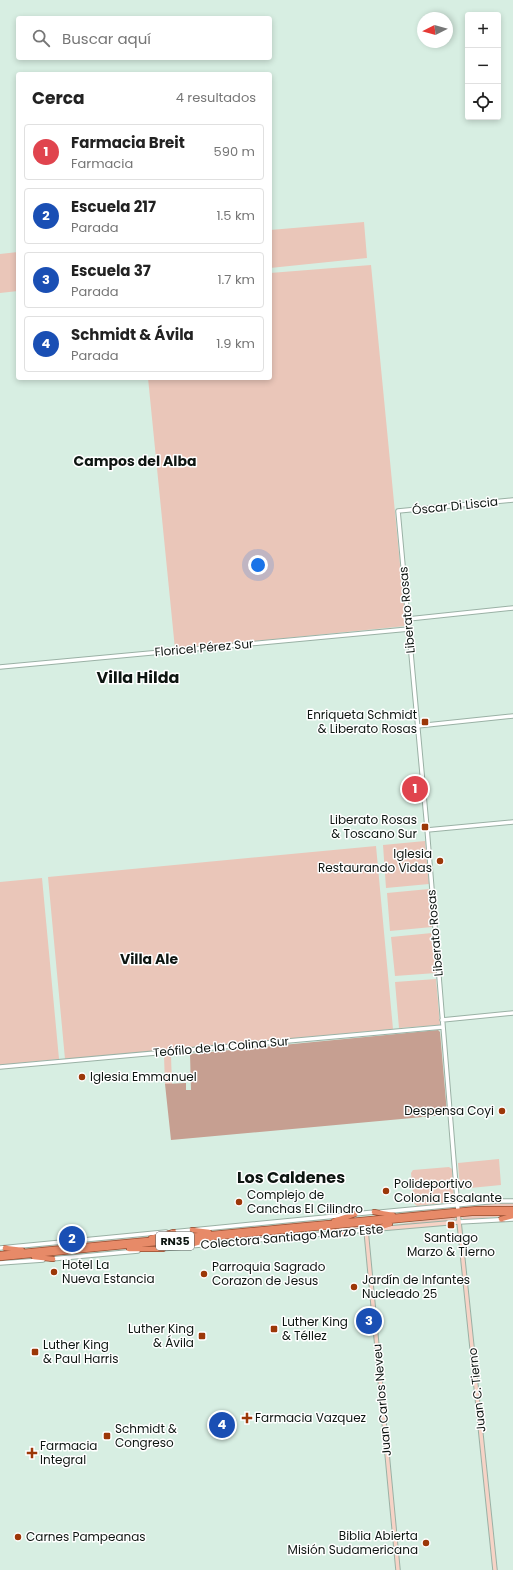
<!DOCTYPE html>
<html lang="es">
<meta charset="utf-8">
<style>
:root{--surface:#fff;--page:#f6f6f6;--text:#222;--muted:#767676;--line:#e0e0e0;--accent:#1a73e8}
body{margin:0;font-family:Poppins,sans-serif;background:var(--page);color:var(--text)}
.controls{position:absolute;right:12px;top:12px;display:grid;overflow:hidden;border-radius:4px;box-shadow:0 2px 6px #0003}
.controls button{width:36px;height:36px;display:grid;place-items:center;padding:0;border:0;border-bottom:1px solid var(--line);background:var(--surface);color:var(--text);font:20px sans-serif}
.compass{position:absolute;left:417px;top:12px;width:36px;height:36px;border-radius:50%;background:var(--surface);box-shadow:0 2px 6px #0003;rotate:264deg}
.you{position:absolute;left:258px;top:565px;width:14px;height:14px;margin:-10px;border:3px solid #fff;border-radius:50%;background:#1a73e8;box-shadow:0 0 0 6px #1a73e833}
.badge{display:grid;place-items:center;width:26px;height:26px;border-radius:50%;background:var(--accent);color:#fff;font-size:13px;font-weight:700}
.pin{position:absolute;translate:-50% -50%;border:2px solid #fff;box-shadow:0 1px 4px #0006}
.list{margin:0;padding:0;list-style:none}
h2{display:flex;justify-content:space-between;align-items:center;height:52px;margin:0;padding:0 16px;font-size:17px}
h2 small{font-size:13px;font-weight:400;color:var(--muted)}
.list li{display:grid;grid-template-columns:26px 1fr auto;gap:12px;align-items:center;box-sizing:border-box;height:56px;margin:0 8px 8px;padding:0 8px;border:1px solid var(--line);border-radius:4px}
.list b{display:block;font-size:15px;white-space:nowrap}
.list p{margin:0;font-size:13px;white-space:nowrap;color:var(--muted)}
.list em{font-size:13px;font-style:normal;color:var(--muted)}
.icon{flex:none;width:22px;height:22px;fill:none;stroke:currentColor;stroke-width:2;stroke-linecap:round;stroke-linejoin:round}
.map{position:relative;flex:none;width:513px;height:1570px;overflow:hidden}
.search{position:absolute;background:var(--surface);box-shadow:0 2px 6px #0003;left:16px;top:16px;width:256px;height:44px;display:flex;align-items:center;gap:10px;box-sizing:border-box;padding:0 14px;border-radius:4px;color:var(--muted);font-size:15px}
.panel{position:absolute;background:var(--surface);box-shadow:0 2px 6px #0003;left:16px;top:72px;width:256px;height:308px;border-radius:4px}
.map>svg:first-child{display:block}
.green{fill:#eac6b9}
.forest{fill:#c69f91}
.lines{fill:none;stroke-linecap:round;stroke-linejoin:round}
.tertiary-casing{stroke:#9ab1a5;stroke-width:5.5}
.secondary-casing{stroke:#9ab1a5;stroke-width:5.5}
.trunk-casing{stroke:#974e31;stroke-width:6}
.tertiary{stroke:#fff;stroke-width:3.5}
.secondary{stroke:#f6d3c6;stroke-width:3.5}
.trunk{stroke:#e78a68;stroke-width:4.5}
.poi-dot{fill:#9c3708;stroke:#fff;stroke-width:1.5}
.labels{text-anchor:middle;stroke-width:3;stroke-linejoin:round;paint-order:stroke}
.shield{fill:#fff;stroke:#565b58;stroke-width:1}
.shield-label{font-size:11px;font-weight:bold;fill:#0d1511}
.street-label{font-size:12px;fill:#0d1511;stroke:#fff}
.poi-label{font-size:12px;fill:#0d1511;stroke:#fff;text-anchor:start}
.quarter-label{font-size:14px;font-weight:bold;fill:#0d1511;stroke:#fff}
.district-label{font-size:16px;font-weight:bold;fill:#0d1511;stroke:#fff}
</style>
<div class="map">
<svg width="513" height="1570" viewBox="0 0 513 1570">
<rect width="100%" height="100%" fill="#d7eee2"/>
<path class="green" d="M364,222L367,258L270,268V230Z
M18,252V291L0,293V254Z
M371,265L406,626L175,649L148,378H270V273Z
M425,841L429,884L386,888L383,845Z
M376,846L393,1029L65,1059L48,877Z
M42,878L59,1059L0,1065V882Z
M429,889L432,927L390,931L387,893Z
M432,933L436,973L395,976L391,937Z
M436,979L440,1025L399,1028L395,982Z
M164,1056H171L172,1084H165Z
M499,1159L501,1185L460,1189L458,1163Z
M449,1167L452,1169L454,1199L451,1202L417,1206L414,1203L411,1173L413,1170Z
M498,1203H513V1207L461,1209L462,1206Z
M453,1207L456,1209L432,1212L388,1213Z
M482,1214L512,1215L465,1220L461,1217Z
M340,1217L294,1225L272,1226L275,1224Z
M456,1217L454,1221L383,1227L432,1219Z
M383,1224C368,1229 352,1232 336,1229Z
M264,1225L268,1227L205,1230Z
M336,1231L275,1237L273,1234Z
M269,1235L267,1238L197,1244Z
M154,1236L107,1243L83,1244L84,1242Z
M194,1241L179,1246L146,1247V1246Z
M76,1243L77,1245L71,1246L18,1248Z"/>
<path class="forest" d="M438,1030L440,1032L447,1113L445,1115L171,1140L165,1084L186,1083V1090H191L190,1054Z"/>
<g class="lines">
<defs>
<path id="tertiary" d="M408,619L513,608
M0,667L409,629
M417,726L513,716
M427,830L513,822
M442,1020L513,1013
M0,1067L443,1027
M458,1211L427,828L398,511L513,500
M381,1212L498,1201H513
M354,1214L375,1212
M459,1222L513,1219
M172,1232L347,1215
M190,1246L366,1230
M0,1248L166,1232
M160,1249L184,1247
M51,1259L138,1251
M0,1263L43,1260"/>
<path id="secondary" d="M458,1212L495,1570
M398,1570L366,1230L459,1222"/>
<path id="trunk" d="M374,1212L393,1215
M501,1219L513,1216
M334,1221L355,1214
M192,1230L209,1232
M329,1230L342,1233
M372,1230L390,1224
M151,1238L174,1232
M183,1247L200,1242
M5,1248L22,1250
M129,1249H163
M0,1254L477,1209H513
M34,1257L53,1259
M0,1258L472,1213H513"/>
</defs>
<use href="#tertiary" class="tertiary-casing"/>
<use href="#secondary" class="secondary-casing"/>
<use href="#trunk" class="trunk-casing"/>
<use href="#tertiary" class="tertiary"/>
<use href="#secondary" class="secondary"/>
<use href="#trunk" class="trunk"/>
</g>
<g class="poi-dot">
<rect x="421" y="718" width="8" height="8" rx="2"/>
<rect x="421" y="823" width="8" height="8" rx="2"/>
<circle cx="440" cy="861" r="4"/>
<circle cx="82" cy="1077" r="4"/>
<circle cx="502" cy="1111" r="4"/>
<circle cx="386" cy="1191" r="4"/>
<circle cx="239" cy="1202" r="4"/>
<rect x="447" y="1221" width="8" height="8" rx="2"/>
<circle cx="54" cy="1272" r="4"/>
<circle cx="204" cy="1274" r="4"/>
<circle cx="354" cy="1287" r="4"/>
<rect x="270" y="1325" width="8" height="8" rx="2"/>
<rect x="198" y="1332" width="8" height="8" rx="2"/>
<rect x="31" y="1348" width="8" height="8" rx="2"/>
<path d="M245 1412h4v4h4v4h-4v4h-4v-4h-4v-4h4z"/>
<rect x="103" y="1432" width="8" height="8" rx="2"/>
<path d="M30 1447h4v4h4v4h-4v4h-4v-4h-4v-4h4z"/>
<circle cx="18" cy="1537" r="4"/>
<circle cx="426" cy="1543" r="4"/>
</g>
<g class="labels">
<rect class="shield" x="156" y="1232" width="38" height="18" rx="3"/>
<g class="shield-label">
<text x="175" y="1245">RN35</text>
</g>
<g class="street-label">
<text transform="translate(455 506) rotate(-6)" y="4">Óscar Di Liscia</text>
<text transform="translate(407 610) rotate(-95)" y="4">Liberato Rosas</text>
<text transform="translate(204 648) rotate(-5)" y="4">Floricel Pérez Sur</text>
<text transform="translate(435 933) rotate(-95)" y="4">Liberato Rosas</text>
<text transform="translate(221 1047) rotate(-5)" y="4">Teófilo de la Colina Sur</text>
<text transform="translate(292 1237) rotate(-5)" y="4">Colectora Santiago Marzo Este</text>
<text transform="translate(477 1390) rotate(-96)" y="4">Juan C. Tierno</text>
<text transform="translate(382 1400) rotate(-95)" y="4">Juan Carlos Neveu</text>
</g>
<g class="poi-label">
<text x="417" y="719" text-anchor="end">Enriqueta Schmidt<tspan x="417" dy="14">&amp; Liberato Rosas</tspan></text>
<text x="417" y="824" text-anchor="end">Liberato Rosas<tspan x="417" dy="14">&amp; Toscano Sur</tspan></text>
<text x="432" y="858" text-anchor="end">Iglesia<tspan x="432" dy="14">Restaurando Vidas</tspan></text>
<text x="90" y="1081">Iglesia Emmanuel</text>
<text x="494" y="1115" text-anchor="end">Despensa Coyi</text>
<text x="394" y="1188">Polideportivo<tspan x="394" dy="14">Colonia Escalante</tspan></text>
<text x="247" y="1199">Complejo de<tspan x="247" dy="14">Canchas El Cilindro</tspan></text>
<text x="451" y="1242" text-anchor="middle">Santiago<tspan x="451" dy="14">Marzo &amp; Tierno</tspan></text>
<text x="62" y="1269">Hotel La<tspan x="62" dy="14">Nueva Estancia</tspan></text>
<text x="212" y="1271">Parroquia Sagrado<tspan x="212" dy="14">Corazon de Jesus</tspan></text>
<text x="362" y="1284">Jardín de Infantes<tspan x="362" dy="14">Nucleado 25</tspan></text>
<text x="282" y="1326">Luther King<tspan x="282" dy="14">&amp; Téllez</tspan></text>
<text x="194" y="1333" text-anchor="end">Luther King<tspan x="194" dy="14">&amp; Ávila</tspan></text>
<text x="43" y="1349">Luther King<tspan x="43" dy="14">&amp; Paul Harris</tspan></text>
<text x="255" y="1422">Farmacia Vazquez</text>
<text x="115" y="1433">Schmidt &amp;<tspan x="115" dy="14">Congreso</tspan></text>
<text x="40" y="1450">Farmacia<tspan x="40" dy="14">Integral</tspan></text>
<text x="418" y="1540" text-anchor="end">Biblia Abierta<tspan x="418" dy="14">Misión Sudamericana</tspan></text>
<text x="26" y="1541">Carnes Pampeanas</text>
</g>
<g class="quarter-label">
<text x="135" y="466">Campos del Alba</text>
<text x="149" y="964">Villa Ale</text>
</g>
<g class="district-label">
<text x="138" y="683">Villa Hilda</text>
<text x="291" y="1183">Los Caldenes</text>
</g>
</g>
</svg>
<div class="controls">
<button>+</button>
<button>−</button>
<button><svg class="icon" aria-label="locate" viewBox="0 0 24 24"><circle cx="12" cy="12" r="6"/><path d="M12 2v4M12 18v4M2 12h4M18 12h4"/></svg></button>
</div>
<svg class="compass" viewBox="-18 -18 36 36"><path d="M0-13l5 13h-10z" fill="#e53935"/><path d="M0 13l5-13h-10z" fill="#767676"/></svg>
<div class="you"></div>
<div class="pin badge" style="left:415px;top:789px;background:#e0444e">1</div>
<div class="pin badge" style="left:72px;top:1239px;background:#1a4fb4">2</div>
<div class="pin badge" style="left:369px;top:1321px;background:#1a4fb4">3</div>
<div class="pin badge" style="left:222px;top:1425px;background:#1a4fb4">4</div>
<div class="search"><svg class="icon" aria-label="search" viewBox="0 0 24 24"><circle cx="10" cy="10" r="6"/><path d="M15 15l6 6"/></svg>Buscar aquí</div>
<section class="panel">
<h2>Cerca<small>4 resultados</small></h2>
<ul class="list">
<li><span class="badge" style="background:#e0444e">1</span><div><b>Farmacia Breit</b><p>Farmacia</p></div><em>590 m</em></li>
<li><span class="badge" style="background:#1a4fb4">2</span><div><b>Escuela 217</b><p>Parada</p></div><em>1.5 km</em></li>
<li><span class="badge" style="background:#1a4fb4">3</span><div><b>Escuela 37</b><p>Parada</p></div><em>1.7 km</em></li>
<li><span class="badge" style="background:#1a4fb4">4</span><div><b>Schmidt &amp; Ávila</b><p>Parada</p></div><em>1.9 km</em></li>
</ul>
</section>
</div>
